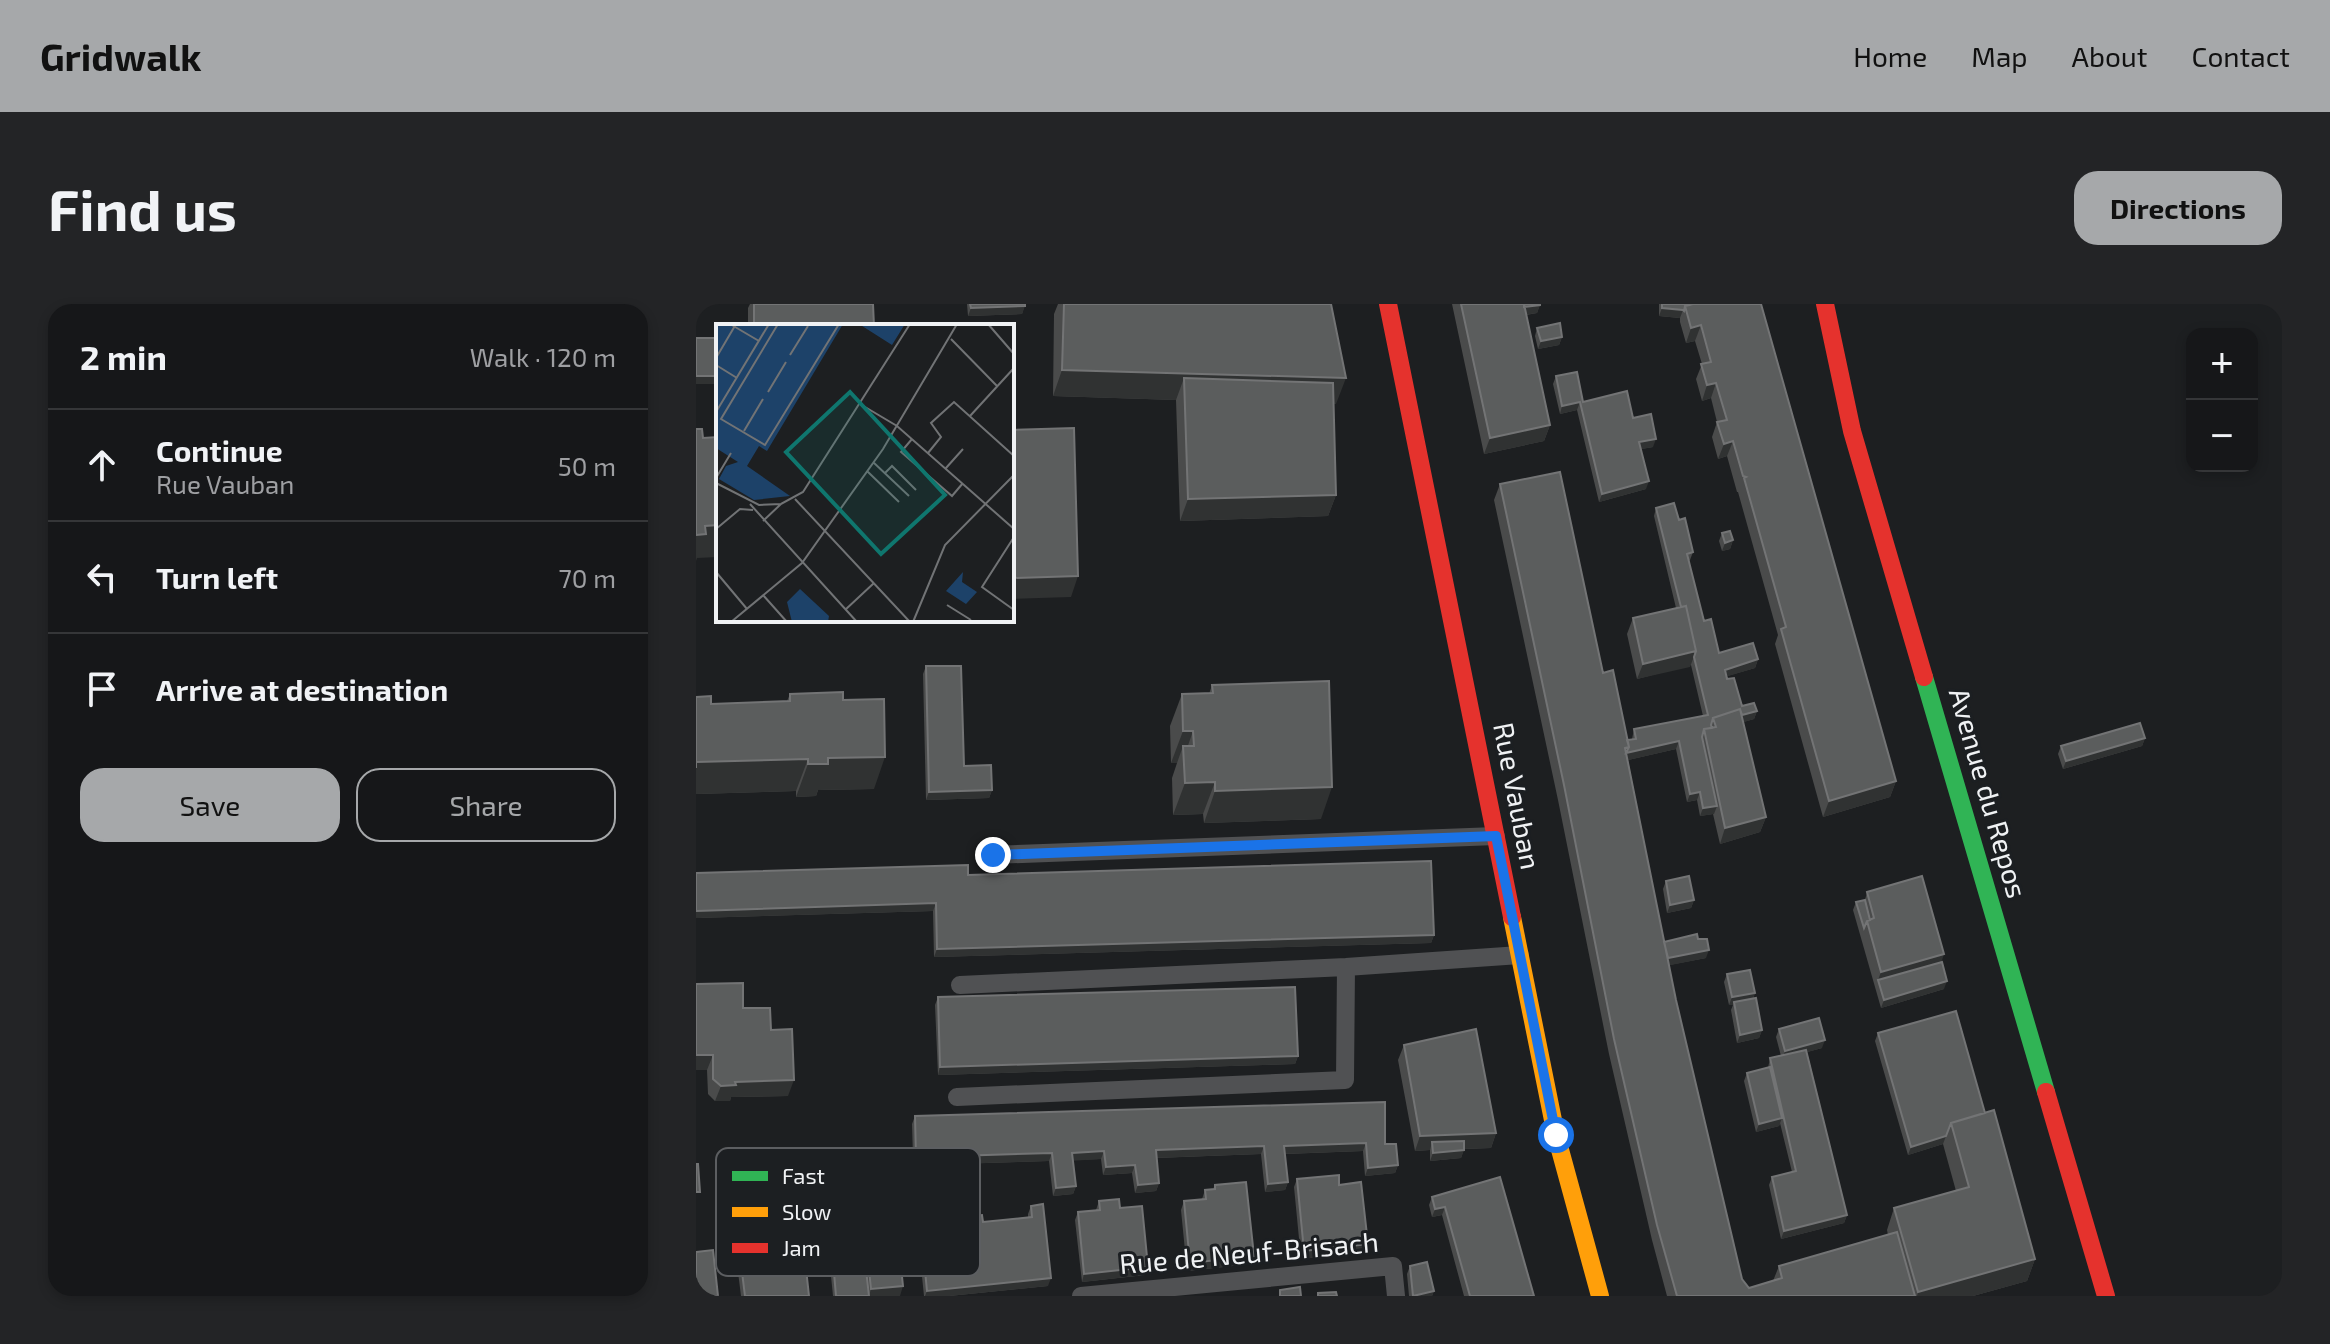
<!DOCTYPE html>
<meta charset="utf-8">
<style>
:root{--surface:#161719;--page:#232426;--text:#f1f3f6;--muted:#9e9fa2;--line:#353638;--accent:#a6a8aa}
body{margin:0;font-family:"Exo 2",sans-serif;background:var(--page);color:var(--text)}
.controls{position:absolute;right:24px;top:24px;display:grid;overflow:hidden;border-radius:16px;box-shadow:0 4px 12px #0003}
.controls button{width:72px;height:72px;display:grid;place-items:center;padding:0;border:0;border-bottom:2px solid var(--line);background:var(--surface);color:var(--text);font:40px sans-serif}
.stop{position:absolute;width:24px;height:24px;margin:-18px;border:6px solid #1a73e8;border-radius:50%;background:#fff}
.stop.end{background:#1a73e8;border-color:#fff;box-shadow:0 2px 8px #0008}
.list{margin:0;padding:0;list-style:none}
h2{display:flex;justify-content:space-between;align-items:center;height:104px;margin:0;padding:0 32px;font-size:34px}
h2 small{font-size:26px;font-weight:400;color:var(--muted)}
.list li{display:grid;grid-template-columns:52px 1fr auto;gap:24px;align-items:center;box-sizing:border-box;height:112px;padding:0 32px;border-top:2px solid var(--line)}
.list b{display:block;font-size:30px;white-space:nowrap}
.list p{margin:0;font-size:26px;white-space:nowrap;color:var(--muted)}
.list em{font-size:26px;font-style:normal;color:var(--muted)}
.actions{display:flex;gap:16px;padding:24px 32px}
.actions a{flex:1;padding:18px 0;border:2px solid var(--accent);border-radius:24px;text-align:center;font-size:28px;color:var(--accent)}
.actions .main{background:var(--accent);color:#111}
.icon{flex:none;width:44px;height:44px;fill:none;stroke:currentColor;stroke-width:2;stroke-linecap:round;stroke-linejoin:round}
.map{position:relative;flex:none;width:1586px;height:992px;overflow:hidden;border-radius:24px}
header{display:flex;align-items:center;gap:48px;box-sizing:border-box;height:112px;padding:0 40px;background:var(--accent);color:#111}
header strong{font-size:38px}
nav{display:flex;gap:44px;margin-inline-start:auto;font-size:28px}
.intro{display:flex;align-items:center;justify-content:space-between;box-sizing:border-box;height:192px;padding:0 48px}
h1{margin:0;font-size:56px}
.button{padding:20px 36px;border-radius:24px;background:var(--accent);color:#111;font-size:28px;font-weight:700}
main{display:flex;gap:48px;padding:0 48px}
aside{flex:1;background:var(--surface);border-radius:24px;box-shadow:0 4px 12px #0003}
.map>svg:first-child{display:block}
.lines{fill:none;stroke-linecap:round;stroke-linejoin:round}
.lane{stroke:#505153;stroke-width:18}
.fast{stroke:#30b455;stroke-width:18}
.slow{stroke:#ff9f0a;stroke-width:18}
.jam{stroke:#e5322d;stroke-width:18}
.wall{fill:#4a4b4b}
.shaded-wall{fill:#303232}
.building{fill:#5b5d5d;stroke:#737475;stroke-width:2}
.route{stroke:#1a73e8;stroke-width:10}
.labels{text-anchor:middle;stroke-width:6;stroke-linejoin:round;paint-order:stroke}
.street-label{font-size:28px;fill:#f0f2f4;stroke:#1c1f22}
.inset-road{fill:none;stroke:#717375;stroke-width:2}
.view{fill:#0f766e;fill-opacity:0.15;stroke:#0f766e;stroke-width:4}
.inset-edge{fill:none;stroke:#f0f2f4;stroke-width:4}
.key{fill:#1c1f22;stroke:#5c5e61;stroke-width:2}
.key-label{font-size:22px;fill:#f0f2f4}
</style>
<header>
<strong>Gridwalk</strong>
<nav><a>Home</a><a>Map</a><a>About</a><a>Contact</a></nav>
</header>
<div class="intro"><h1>Find us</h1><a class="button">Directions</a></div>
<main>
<aside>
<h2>2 min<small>Walk · 120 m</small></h2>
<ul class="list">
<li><svg class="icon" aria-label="ahead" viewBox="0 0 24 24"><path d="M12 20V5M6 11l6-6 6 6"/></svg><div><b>Continue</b><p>Rue Vauban</p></div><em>50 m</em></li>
<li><svg class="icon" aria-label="left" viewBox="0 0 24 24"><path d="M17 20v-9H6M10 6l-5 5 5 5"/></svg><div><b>Turn left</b></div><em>70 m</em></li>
<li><svg class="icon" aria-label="arrive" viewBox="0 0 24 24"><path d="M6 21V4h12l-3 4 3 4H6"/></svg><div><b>Arrive at destination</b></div></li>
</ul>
<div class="actions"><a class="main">Save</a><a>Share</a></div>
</aside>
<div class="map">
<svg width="1586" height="992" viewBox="0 0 1586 992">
<rect width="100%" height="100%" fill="#1d1f21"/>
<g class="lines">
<path class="lane" d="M297,551L800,532
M264,681L650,663L824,651
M261,793L649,776L650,663
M385,992L697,962L700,992"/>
<path class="fast" d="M1228,373L1350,788"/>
<path class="slow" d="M816,613L860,831L904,992"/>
<path class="jam" d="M692,0L816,613
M1129,0L1156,127L1228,373
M1350,788L1410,992"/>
</g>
<path class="wall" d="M54,0H177L178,22H52V4Z
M271,0H329L326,10L272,12Z
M362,0H635L640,100H637L640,191L632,212L484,217L480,96L357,92L358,10Z
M756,0H844L841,9L830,11L854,121L848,137L788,150Z
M963,0H1065L1200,477L1194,493L1127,513L1079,340L1082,331L1042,188H1041L1031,152L1022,155L1016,133L1021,118L1015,94L1006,97L1000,75L1006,60L999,37L990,39L984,18V14L963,12Z
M841,24L866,33L863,41L842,45L839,32Z
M860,72L887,98L937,114L957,143L945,145L950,185L903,198L881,106L864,110L857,80Z
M804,180L907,369L931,436L936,435L938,425L1007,412L995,361L941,375L931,330L937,314L980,304L958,212L960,204L983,216L997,248L994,256L993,257L1008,317L1023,349L1062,355L1059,364L1031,372L1046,402L1061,407L1058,415L1047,418L1070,513L1064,528L1024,540L1017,510L1004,512L1001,496L991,498L980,445L932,456L968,638L1010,654L973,661L980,696L1046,975L1053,984L1077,977L1083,962L1192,931L1191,926L1198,904L1260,887L1247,840L1212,851L1179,737L1182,729L1289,809L1339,955L1331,977L1277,992H971L956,936L913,750L862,496L798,196Z
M1026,229L1037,236L1034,245L1026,247L1023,237Z
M230,362L268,462L296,486L293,494L230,496L227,370Z
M516,381L625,515L508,519L507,510L477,511L476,474L481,459H475L474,422L486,390H513Z
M94,390L147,396L178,485L122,486L120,492L100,493V487L0,490V393L15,400L91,397Z
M1449,434L1446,442L1367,465L1362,450L1365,442Z
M272,571L738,631L735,639L238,653L237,607L0,614Z
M970,577L998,596L995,604L971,609L967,585Z
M1171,588L1246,658L1248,685L1185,704L1157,606L1160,598L1169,596Z
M1031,670L1059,689L1057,695L1066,726L1063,734L1041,739L1035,706L1037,701H1033L1028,678Z
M242,693L602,752L599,760L242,771L239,701Z
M47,704L75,726L92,792L35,793L34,797H19L12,790L11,766H0Z
M1083,725L1126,744L1111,748L1151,911L1148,919L1085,935L1073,881L1076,873L1096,868L1084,819L1083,822L1060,828L1048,777L1051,769L1072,764L1074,754L1085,752L1080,733Z
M708,741L800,829L795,844L768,845L765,854L734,857V846L719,847L702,756Z
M219,812L689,840L702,861L699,869L669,872L667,847L589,850L592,878L589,886L569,888L565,850L460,854L463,879L460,887L439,889L436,869L407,871L405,855L377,856L380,882L377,890L357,892L353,857L227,861L230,889L227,897L205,899L201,862L204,854H217L216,820Z
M159,856L175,864L172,872H157L156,864Z
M72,858L146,876L137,878L138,891L135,899L68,900L69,881L67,884L50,886L43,902L22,903L19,868L22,860L69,866Z
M804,873L838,992H768L746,911L736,913L733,901L736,893Z
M601,875L643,881L672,940L669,948L605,955L598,883Z
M519,881L555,960L491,967L485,906L488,897L506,895L509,886L517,885Z
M403,897L424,904L452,963L449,971L386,978L379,916L382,908L400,906Z
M335,902L352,982L253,992H228L222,933L226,917L238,924L273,920L275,912L287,918L332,913V910Z
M179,905L204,992H137L132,942L135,934L162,931L161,915L164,907Z
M49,923L95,938L113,992H45L40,952L43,944L48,943L46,931Z
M714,962L738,987L736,992H713L711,970Z"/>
<path class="shaded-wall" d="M844,1L841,9L821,12L824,4Z
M329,2L326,10L272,12L275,4Z
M966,4L987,6L984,14L963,12Z
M1005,21L999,37L990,39L995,24Z
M866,33L863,41L842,45L845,37Z
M366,66L650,74L640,100L489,96L488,74L480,96L357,92Z
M0,72H22V80H0Z
M1020,79L1015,94L1006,97L1011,81Z
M884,98L881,106L864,110L866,102Z
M854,121L848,137L788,150L794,134Z
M960,135L957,143L940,146L943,138Z
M1037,137L1031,152L1022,155L1028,140Z
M953,177L950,185L903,198L906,190Z
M640,191L632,212L484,217L492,195Z
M22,221V253L1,254L0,257V231L9,222Z
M1037,236L1034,245L1026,247L1029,239Z
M382,272L375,293L316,295V274Z
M1000,347L994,363L941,375L947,360Z
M1062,355L1059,364L1026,374L1029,366Z
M1061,407L1058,415L1019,427L1020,423L1019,419Z
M487,427H497L488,453L487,442L481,459H475Z
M1449,434L1446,442L1367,465L1370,457Z
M983,437L980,445L928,457L929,444Z
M189,453L178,485L122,486L120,492L100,493L112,460L132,454Z
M112,455L100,487L0,490V458Z
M1200,477L1194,493L1127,513L1133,497Z
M519,478L507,510L477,511L489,479Z
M636,483L625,515L508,519L519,487Z
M296,486L293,494L230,496L233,488Z
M1004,488L1001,496L991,498L994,490Z
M1021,502L1018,510L1004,512L1007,504Z
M1070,513L1064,528L1024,540L1029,524Z
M998,596L995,604L971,609L974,601Z
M240,599L237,607L0,614V607Z
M738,631L735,639L238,653L241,645Z
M1013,646L1010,654L965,663L968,655Z
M1248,650L1243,666L1182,676L1185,668Z
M1251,677L1248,685L1185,704L1188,696Z
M1059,689L1056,697L1038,698L1037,701H1033L1036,693Z
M1066,726L1063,734L1041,739L1044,731Z
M1129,736L1126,744L1086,755L1089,747Z
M0,751H17L11,766H0Z
M602,752L599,760L242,771L244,763Z
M98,776L92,792L35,793L34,797H19L25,782L39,778Z
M1086,814L1083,822L1060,828L1063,820Z
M800,829L795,844L737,846L736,838L734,846L719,847L724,832Z
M1250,832L1247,840L1212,851L1215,843Z
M670,839L667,847L585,850L588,842Z
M568,842L565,850L457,854L460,846Z
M768,846L765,854L734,857L737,849Z
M408,847L405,855L373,857L376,849Z
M356,849L353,857L224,861L227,853Z
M439,861L436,869L407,871L410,863Z
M702,861L699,869L669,872L672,864Z
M160,864H175L172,872H157Z
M149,868L146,876L134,878L137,870Z
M70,876L67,884L50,886L47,894H42H46L43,902L22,903L25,895L45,886L50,878Z
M592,878L589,886L569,888L572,880Z
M463,879L460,887L439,889L442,881Z
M380,882L377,890L357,892L360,884Z
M230,889L227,897L205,899L208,891Z
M138,891L135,899L68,900L71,892Z
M749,903L746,911L736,913L739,905Z
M1151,911L1148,919L1085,935L1088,927Z
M672,940L669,948L605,955L608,947Z
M558,952L555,960L491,967L494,959Z
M1339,955L1331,977L1277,992H1221L1222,988Z
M452,963L449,971L386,978L388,970Z
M355,974L352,982L253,992H229L231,987Z
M207,982L204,992H173L175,985Z
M738,987L736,992H717Z"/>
<path class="building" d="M58,0H177L178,22H58Z
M274,0H329V2L275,4Z
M368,0H635L650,74L366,66Z
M765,0H828L854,121L794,134Z
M828,0H844V1L828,3Z
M966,0H994V1L989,2L988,7L987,6L966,4Z
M997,0H1065L1200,477L1133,497L1085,325L1090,323L1048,174L1050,173L1047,172L1037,137L1028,140L1021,118L1031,116L1020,79L1011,81L1005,60L1015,58L1005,21L995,24L989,2Z
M864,19L866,33L845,37L841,24Z
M0,34H22V72H0Z
M881,68L887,98L931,87L937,114L955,110L960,135L943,138L953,177L906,190L884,98L866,102L860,72Z
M488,74L637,79L640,191L492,195Z
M378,124L382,272L316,274V126Z
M0,125H6L7,134L22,133V221L9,222L10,230L0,231Z
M864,168L907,369L917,366L933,443L929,444L980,696L1046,975L1053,984L1086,974L1083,962L1201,928L1219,992H981L961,921L918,735L868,481L804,180Z
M978,199L983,216L989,214L997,248L991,250L1008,317L1015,315L1023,349L1057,339L1062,355L1029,366L1031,375L1038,374L1046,402L1058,399L1061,407L1046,411L1044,405L1017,414L1015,421L1016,424L1008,425L1006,433L1021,502L1007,504L1004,488L994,490L983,437L930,449L933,443L931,436L940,435L938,425L1012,411L998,353L1000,347L990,302L985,303L960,204Z
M1034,227L1037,236L1029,239L1026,229Z
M990,302L1000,347L947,360L937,314Z
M230,362H265L268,462L295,461L296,486L233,488Z
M633,377L636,483L519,487V478L489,479L487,442H498L497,427H487L486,390L517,389L516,381Z
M147,388V396L188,395L189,453L132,454V460H112V455L0,458V464V393L15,392V400L94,397V390Z
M1044,405L1070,513L1029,524L1008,425L1020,423L1017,414Z
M1444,419L1449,434L1370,457L1365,442Z
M735,557L738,631L241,645L240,599L0,607V569L272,561V571Z
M993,572L998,596L974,601L970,577Z
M1226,572L1248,650L1185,668L1171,617L1178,614L1171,588Z
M1169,596L1174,616L1171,617L1168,624L1160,598Z
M1001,630L1002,635H1011L1013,646L972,654L968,638Z
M1246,658L1251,677L1188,696L1182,676Z
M1054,666L1059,689L1036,693L1031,670Z
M47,679V704H74L75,726L96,725L98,776L39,778L40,781L25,782L17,775V751H0V680Z
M599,683L602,752L244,763L242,693Z
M1060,694L1066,726L1044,731L1038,698Z
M1260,707L1289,809L1255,819L1250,832L1215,843L1182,729Z
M1123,714L1129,736L1089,747L1083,725Z
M780,725L800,829L724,832L708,741Z
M1110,746L1151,911L1088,927L1076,873L1100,867L1074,754Z
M1074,763L1086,814L1063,820L1051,769Z
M689,798V840H700L702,861L672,864L670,839L588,842L592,878L572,880L568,842L460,846L463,879L442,881L439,861L410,863L408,847L376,849L380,882L360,884L356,849L227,853L230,889L208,891L204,854H220L219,812Z
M1298,806L1339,955L1222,988L1198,904L1273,883L1255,819Z
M768,837V846L737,849L736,838Z
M0,860H2L4,888H0Z
M643,871V881L665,878L672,940L608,947L601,875Z
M804,873L838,992H774L749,903L739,905L736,893Z
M550,878L558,952L494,959L488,897L510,895L509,886L519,885V881Z
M423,895L424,904L446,902L452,963L388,970L382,908L404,906L403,897Z
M347,900L355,974L231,987L225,925L227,924L226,917L237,916L238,924L276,919L275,912L286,911L287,918L336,913L335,902Z
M199,907L207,982L175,985L167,910Z
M87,920L93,924L95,938L107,937L113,992H49L43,944L51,943L49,923Z
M166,930L173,992H140L135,934Z
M17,946L22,992H0V948Z
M731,958L738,987L717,992L714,962Z
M604,983L605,992H584V986Z
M640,988L641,992H622V989Z"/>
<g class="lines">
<path class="route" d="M297,551L800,532L860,831"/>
</g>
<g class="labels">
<g class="street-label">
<text transform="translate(1292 489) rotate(74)" y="10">Avenue du Repos</text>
<text transform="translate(821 492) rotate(79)" y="10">Rue Vauban</text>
<text transform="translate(553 949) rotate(-5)" y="10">Rue de Neuf-Brisach</text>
</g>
</g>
<g transform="translate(20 20)">
<rect width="298" height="298" fill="#1d1f21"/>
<path d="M0,0H127L51,127L43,122L31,142L74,172L38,176L3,155L10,142L22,138L0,124ZM143,0H189L176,21ZM247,248L246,258L261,268L250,280L230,267ZM84,265L113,292L112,298H76L71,278Z" fill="#1d4269"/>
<path class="inset-road" d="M14,0L43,17M62,0L5,95L49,121L123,0M272,0L298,30M235,15L281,62M74,31L92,2M0,34L20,0M0,41L21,54M52,68L70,38M144,80L181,102L298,205M0,88L53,0M254,92L298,44M28,107L47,75M196,115L185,128L207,147L236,172L247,159M212,129L225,113L215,99L238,78L298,132M157,138L193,172M230,144L247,125M151,147L183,178M169,149L176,142L200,166M0,154L15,129M0,159L43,181L65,180L87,168L194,0M79,175L194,298M34,180L141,298M47,197L65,180M0,205L24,185L37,186M298,213L266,263L298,286M0,248L31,285M47,271L71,298M231,281L255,296M129,286L158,259M15,298L86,239L167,125L241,0M197,298L229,221L298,151"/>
<path class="view" d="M134,68L229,171L165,230L70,128Z"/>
<rect width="298" height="298" class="inset-edge"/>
</g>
<rect x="20" y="844" width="264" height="128" rx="12" class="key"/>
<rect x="36" y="867" width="36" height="10" fill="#30b455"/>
<rect x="36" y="903" width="36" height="10" fill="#ff9f0a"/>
<rect x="36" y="939" width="36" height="10" fill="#e5322d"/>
<g class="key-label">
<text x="86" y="880">Fast</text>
<text x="86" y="916">Slow</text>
<text x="86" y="952">Jam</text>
</g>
</svg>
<div class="controls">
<button>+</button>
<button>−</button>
</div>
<div class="stop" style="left:860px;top:831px"></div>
<div class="stop end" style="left:297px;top:551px"></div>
</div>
</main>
